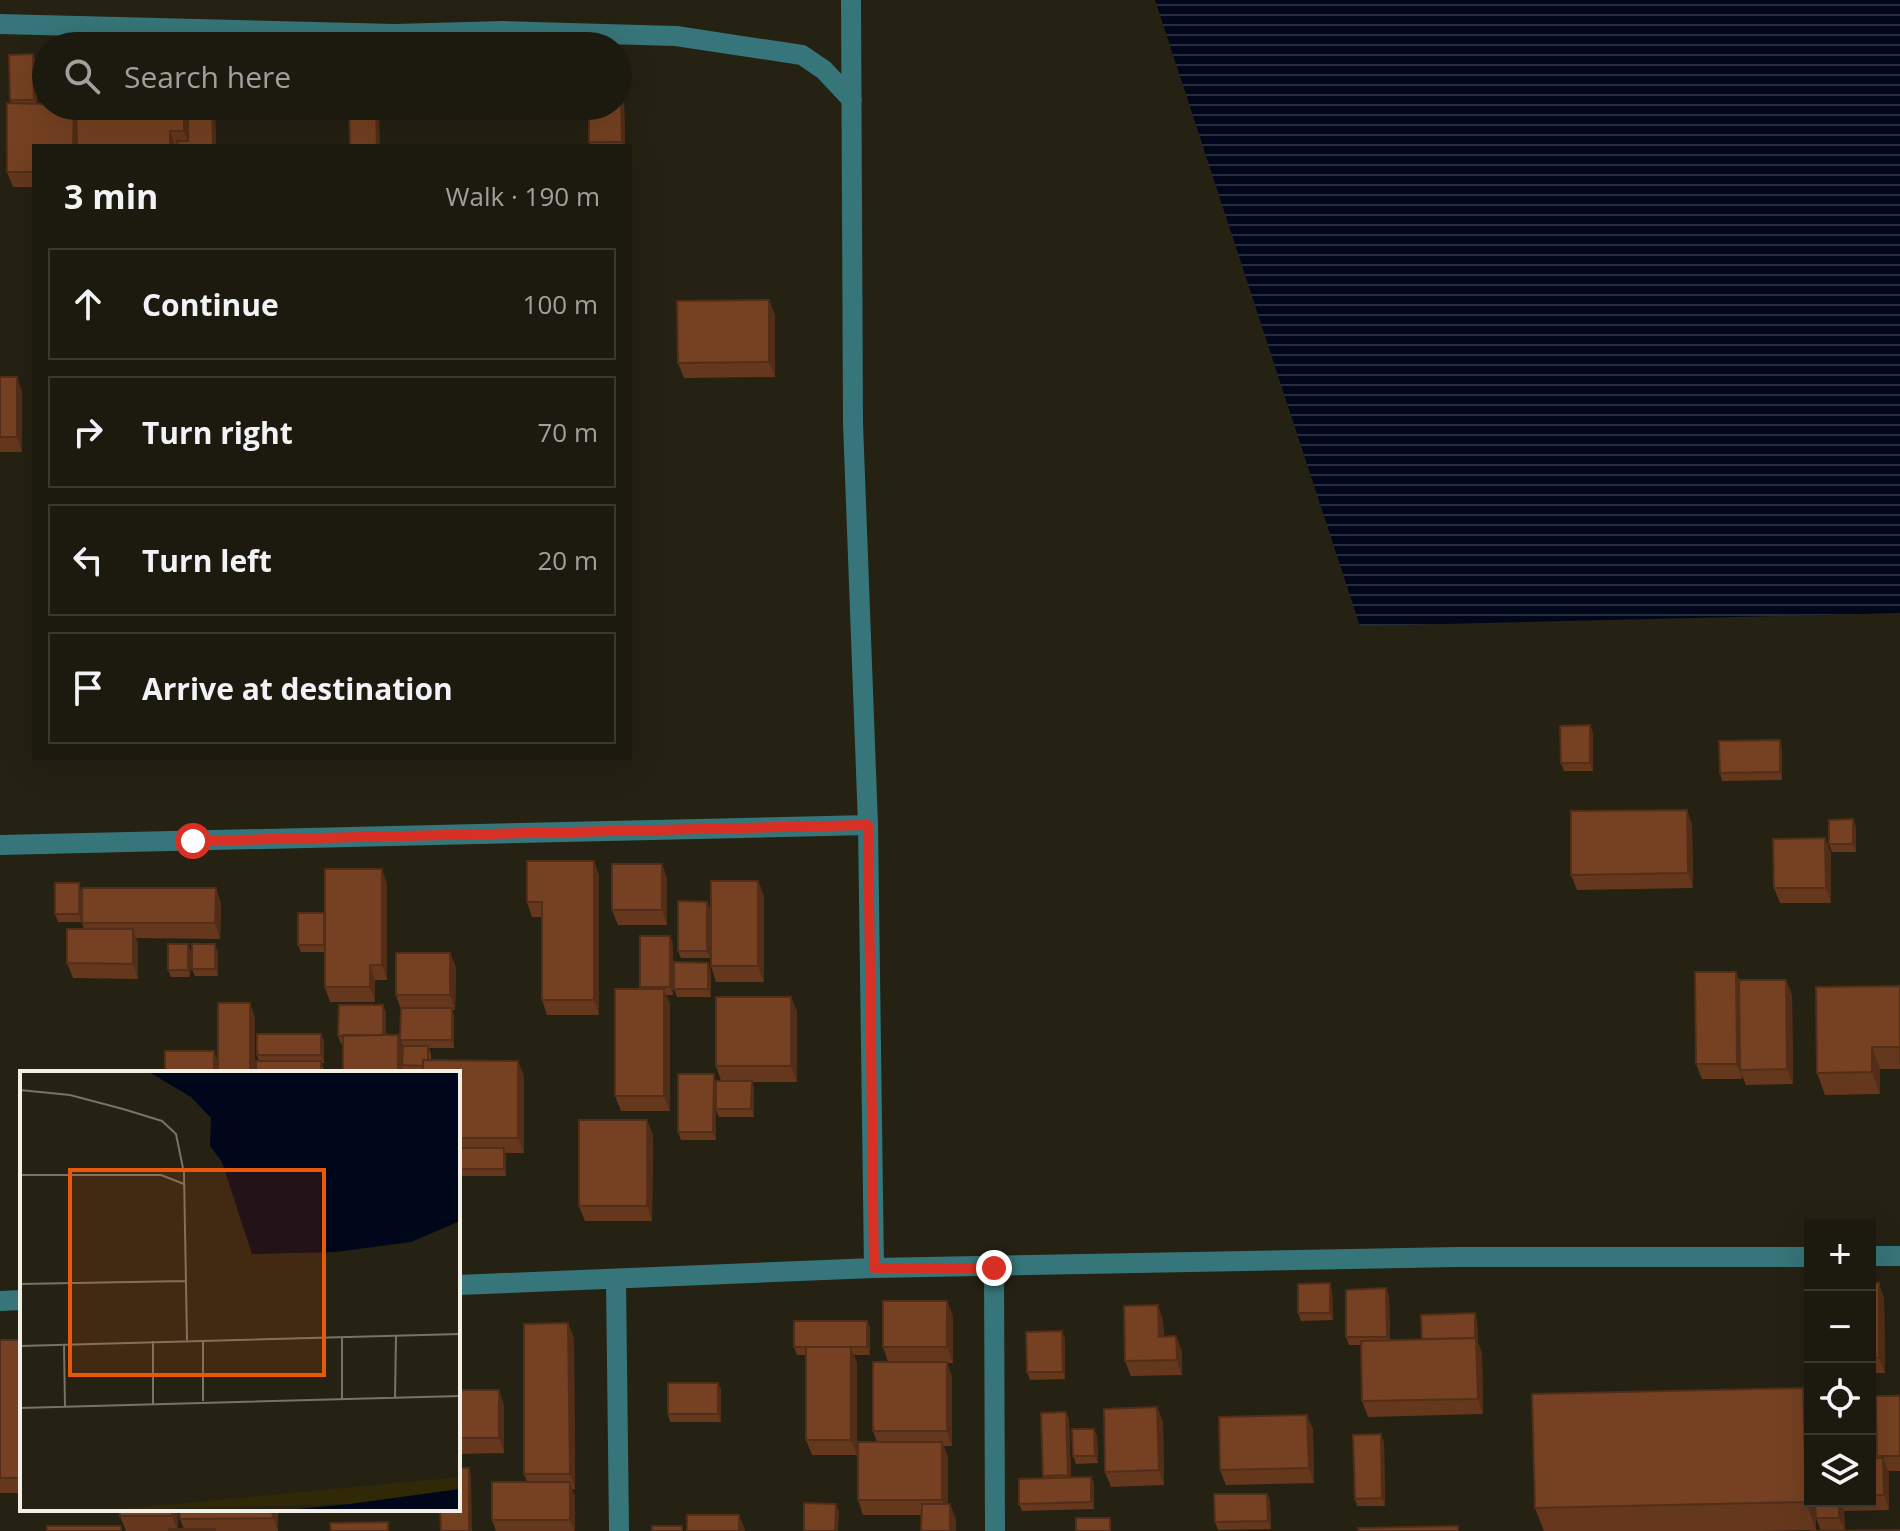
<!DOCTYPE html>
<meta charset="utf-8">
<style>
:root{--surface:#1c190e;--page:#252217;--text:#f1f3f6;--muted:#a0a09e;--line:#3a382e}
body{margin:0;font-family:"Open Sans",sans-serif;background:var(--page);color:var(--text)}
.controls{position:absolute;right:24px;bottom:24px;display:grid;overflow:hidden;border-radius:0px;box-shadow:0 8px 32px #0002}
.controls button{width:72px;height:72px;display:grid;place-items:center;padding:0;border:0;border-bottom:2px solid var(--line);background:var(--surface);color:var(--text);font:40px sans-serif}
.stop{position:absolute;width:24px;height:24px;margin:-18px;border:6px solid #d93025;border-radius:50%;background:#fff}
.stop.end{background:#d93025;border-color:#fff;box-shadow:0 2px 8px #0008}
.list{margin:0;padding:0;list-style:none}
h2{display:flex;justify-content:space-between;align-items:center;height:104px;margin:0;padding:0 32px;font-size:34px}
h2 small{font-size:26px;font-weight:400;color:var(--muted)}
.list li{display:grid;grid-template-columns:52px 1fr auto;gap:24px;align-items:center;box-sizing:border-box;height:112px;margin:0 16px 16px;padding:0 16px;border:2px solid var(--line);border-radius:0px}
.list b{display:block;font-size:30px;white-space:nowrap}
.list em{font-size:26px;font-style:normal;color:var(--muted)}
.icon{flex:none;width:44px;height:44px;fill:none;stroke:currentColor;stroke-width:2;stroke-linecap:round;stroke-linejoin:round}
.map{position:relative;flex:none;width:1900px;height:1531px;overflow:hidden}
.search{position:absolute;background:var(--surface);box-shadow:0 8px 32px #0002;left:32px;top:32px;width:600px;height:88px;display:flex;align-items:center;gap:20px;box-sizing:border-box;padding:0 28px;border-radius:44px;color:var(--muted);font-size:30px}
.panel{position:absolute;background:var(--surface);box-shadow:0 8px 32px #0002;left:32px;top:144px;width:600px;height:616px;border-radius:0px}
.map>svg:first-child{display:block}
.water{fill:url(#water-rules)}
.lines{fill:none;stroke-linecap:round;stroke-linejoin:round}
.minor{stroke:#367579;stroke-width:20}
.wall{fill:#65381d}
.shaded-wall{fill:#522e18}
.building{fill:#754122;stroke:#522e18;stroke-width:2}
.route{stroke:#d93025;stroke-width:10}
.inset-road{fill:none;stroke:#777367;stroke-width:2}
.view{fill:#e8590c;fill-opacity:0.15;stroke:#e8590c;stroke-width:4}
.inset-edge{fill:none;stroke:#f2efe6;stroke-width:4}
</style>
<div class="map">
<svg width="1900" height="1531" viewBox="0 0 1900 1531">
<defs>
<pattern id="water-rules" width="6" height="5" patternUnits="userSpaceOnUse" patternTransform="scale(2)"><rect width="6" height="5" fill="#00071a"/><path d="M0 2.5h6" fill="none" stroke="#262b3b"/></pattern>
</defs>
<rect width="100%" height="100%" fill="#252113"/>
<path class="water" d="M1155,0H1900V613L1360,626Z"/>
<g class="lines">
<path class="minor" d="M851,0L853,423L868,825L874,1268
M0,24L395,34L503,31L676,36L802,55L824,70L852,100
M0,845L868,825
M1870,1256H1900
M994,1268L995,1531
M616,1280L619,1531
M458,1285L874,1268L1458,1257H1810
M0,1301L22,1300"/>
</g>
<path class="wall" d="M36,62L37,103L46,106H74L76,110V106H186L188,112L212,108L215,115L216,146H34V187H13L7,172L11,103L10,100Z
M624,99L625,146H591L589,142Z
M769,300L775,315V377L684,378L678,363Z
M0,377H17L22,392V452H0Z
M1590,725L1593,733V771H1564L1561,763Z
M1782,748V780L1722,781L1720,773Z
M1687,810L1692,825L1693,888L1577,890L1571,875Z
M1853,819L1856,827V852H1832L1829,844Z
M1825,838L1831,853V903H1780L1774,888Z
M594,861L599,876V1015H547L542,1000V917H532L527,902Z
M662,864L667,879V925H618L612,910Z
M382,869L387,885V980H375V1002H330L325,987V952H301L298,945Z
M758,881L764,896V982H716L711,966Z
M216,888L221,904L220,939L136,938L138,944V979L73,978L67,963L84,929L82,923Z
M81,891V922H58L55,914Z
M707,902L710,909V958H681L678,951Z
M188,944L191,952L190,977H171L168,970Z
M673,944V995H666L670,1004V1111H621L615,1096L640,989V987Z
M218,952V976H195L192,969Z
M450,953L456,968L455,1010H452L454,1016V1048H429L431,1054V1060L524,1076V1153H505L506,1176H458V1073H405L403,1069V1073L341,1044L338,1036L386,1012V1035L403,1048L400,1040L401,1010L396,995Z
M711,971V997H677L674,989Z
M1736,972L1739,980H1786L1792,995L1793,1084L1746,1085L1742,1075V1079H1702L1696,1064Z
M1900,986V1069H1880V1094L1825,1095L1817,1073Z
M791,997L797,1012V1082H752L754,1089V1117H719L716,1110V1140H681L678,1132L716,1081H721L716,1066Z
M324,1041V1063H322L324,1073L259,1061L257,1055Z
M647,1120L653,1136L652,1221H585L579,1206Z
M1870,1283L1884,1298L1885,1373H1870Z
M1332,1291L1333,1320L1301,1321L1298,1313Z
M1389,1296L1390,1340L1422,1339L1475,1313L1477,1321L1478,1343L1482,1353L1483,1414L1368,1417L1362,1401L1361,1345H1349L1346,1337Z
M953,1316V1363H947L952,1377V1446H944L948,1457V1504L956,1519V1531L922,1515H863L858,1500L877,1442L873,1431L888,1362L883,1347Z
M1163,1320L1164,1336L1182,1351V1375L1131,1376L1125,1361Z
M867,1321L870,1328V1355H854L857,1363V1455H812L806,1440V1355H797L794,1347Z
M574,1338L575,1489H572L575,1497V1531H496L492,1520L527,1482L524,1474Z
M1065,1338V1379L1030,1380L1027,1372Z
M0,1340H22V1493H0Z
M718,1383L721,1390V1422H670L668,1414Z
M1803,1388L1810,1407V1501H1870V1458H1878L1877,1456L1900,1396V1471H1888L1889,1510L1844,1511L1845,1531H1821L1816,1518V1530L1761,1531H1544L1535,1508Z
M458,1390L504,1405V1453L458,1454Z
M1157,1407L1163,1422L1164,1485L1111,1487L1105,1472Z
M1307,1415L1313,1430L1314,1483L1226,1485L1220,1470Z
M1069,1419L1071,1477H1091L1094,1484V1509L1022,1511L1019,1504L1044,1478L1043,1476Z
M1094,1429L1097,1436L1098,1463L1076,1464L1073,1456Z
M1384,1442L1385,1506H1357L1355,1499Z
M1267,1494L1270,1501L1271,1529L1218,1530L1215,1522Z
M178,1509V1529H184L180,1519L179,1509H278V1531H126L120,1516Z"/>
<path class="shaded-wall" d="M33,54L36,62L37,107L34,100Z
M621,91L624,99L625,146H624L622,142Z
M74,106L79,119V146H73Z
M182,106H186L190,116V146L184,131Z
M376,106H378L379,110L380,146H377Z
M212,108L215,115L216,146H213Z
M170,131L175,146H170Z
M769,300L775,315V377L769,362Z
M17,377L22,392V452L17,437Z
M1590,725L1593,733V771L1590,763Z
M1780,740L1782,748V780L1780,772Z
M1687,810L1692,825L1693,888L1688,873Z
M1853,819L1856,827V852L1853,844Z
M1825,838L1831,853V903L1826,888Z
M594,861L599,876V1015L594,1000Z
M662,864L667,879V925L662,910Z
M382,869L387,885V980L382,965Z
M758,881L764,896V982L758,966Z
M79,883L81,891V922L79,914Z
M216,888L221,904L220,939L215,923Z
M707,902L710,909V958L707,951Z
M133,929L138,944V979L133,964Z
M670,936L673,944V995L670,987Z
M188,944L191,952L190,977L188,970Z
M215,944L218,952V976L215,969Z
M450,953L456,968L455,1010L450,995Z
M708,963L711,971V997L708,989Z
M370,965L375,980V1002L370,987Z
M1736,972L1741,987L1740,1070L1742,1079L1737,1064Z
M1786,980L1792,995L1793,1084L1787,1069Z
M664,989L670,1004V1111L664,1096Z
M791,997L797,1012V1082L791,1066Z
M250,1003L255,1018V1073H250Z
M383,1005L386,1012V1044L383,1036Z
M452,1008L454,1016V1048L452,1040Z
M321,1034L324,1041V1063L321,1055Z
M398,1035L403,1050L402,1065L403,1073H398Z
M1872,1047L1880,1069V1094L1872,1072Z
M214,1051L217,1059V1073H214Z
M518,1061L524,1076V1153L518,1138Z
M714,1074L716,1082V1140L713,1132Z
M752,1081L754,1089V1117L751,1109Z
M647,1120L653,1136L652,1221L647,1206Z
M504,1148L506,1156V1176L504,1169Z
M1330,1283L1332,1291L1333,1320L1330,1313Z
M1879,1283L1884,1298L1885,1373L1879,1358Z
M1386,1288L1389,1296L1390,1344L1387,1337Z
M947,1301L953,1316V1363L947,1347Z
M1158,1305L1163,1320L1164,1352L1159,1337Z
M1475,1313L1477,1321L1478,1343L1482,1353L1483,1414L1478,1399Z
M867,1321L870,1328V1355L867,1347Z
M568,1323L574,1338L575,1489L570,1474Z
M1062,1331L1065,1338V1379L1063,1372Z
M1176,1336L1182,1351V1375L1177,1360Z
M851,1347L857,1363V1455L851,1440Z
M947,1362L952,1377V1446L947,1431Z
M718,1383L721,1390V1422L718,1414Z
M1803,1388L1810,1407V1501H1815L1816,1530L1806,1502Z
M499,1390L504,1405V1453L499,1438Z
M1157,1407L1163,1422L1164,1485L1159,1470Z
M1066,1412L1069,1419L1071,1483L1068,1475Z
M1307,1415L1313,1430L1314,1483L1309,1468Z
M1094,1429L1097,1436L1098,1463L1095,1456Z
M1381,1434L1384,1442L1385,1506L1382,1498Z
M942,1442L948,1457V1515L942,1500Z
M1883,1458L1889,1473V1510L1884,1495Z
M469,1468L471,1476L472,1531H469Z
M1091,1477L1094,1484V1509L1091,1502Z
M570,1482L575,1497V1531H574L570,1520Z
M1267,1494L1270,1501L1271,1529L1268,1521Z
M1839,1501H1840L1844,1511L1845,1531L1839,1518Z
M836,1504L839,1511L838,1531H835Z
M950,1504L956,1519V1531H950Z
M172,1509H178V1531L172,1516Z
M272,1509H278V1531L273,1518Z
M739,1515L745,1530V1531H739Z"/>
<path class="building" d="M33,54L34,100H10L9,55Z
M618,91H621L622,142H589V106H618Z
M7,103L46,104V106H74L73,146H34V172H7Z
M76,106H184V131H170V146H77Z
M349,106H376L377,146H350Z
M188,108H212L213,146H177V141H188Z
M769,300V362L678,363L677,301Z
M0,377H17V437H0Z
M1590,725V763H1561L1560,726Z
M1780,740V772L1720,773L1719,741Z
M1687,810L1688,873L1571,875V811Z
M1853,819V844H1829V820Z
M1825,838L1826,888H1774L1773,839Z
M527,861H594V1000H542V902H527Z
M612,864H662V910H612Z
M325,869H382V965H370V987H325Z
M711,881H758V966H711Z
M55,883H79V914H55Z
M82,888H216L215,923H82Z
M678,901L707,902V951H678Z
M298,913H324V945H298Z
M67,929H133V964L67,963Z
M640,936H670V987H640Z
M168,944H188V970H168Z
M192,944H215V969H192Z
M396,953H450V995H396Z
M674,962L708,963V989H674Z
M1695,972H1736L1737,1064H1696Z
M1739,980H1786L1787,1069L1740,1070Z
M1900,986V1065V1047H1872V1072L1817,1073L1816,987Z
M615,989H664V1096H615Z
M716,997H791V1066H716Z
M218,1003H250V1073H218Z
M339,1005H383V1035L338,1036Z
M401,1008H452V1040H400Z
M257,1034H321V1055H257Z
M343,1035H398V1073H343Z
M403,1046H428V1060H423V1066L402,1065Z
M165,1051H214V1073H165Z
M423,1060L518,1061V1138H458V1073H423Z
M256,1061H321V1073H256Z
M678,1074H714L713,1132H678Z
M716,1081H752L751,1109H716Z
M579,1120H647V1206H579Z
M458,1148H504V1169H458Z
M1330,1283V1313H1298V1284Z
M1870,1283H1879V1358H1870Z
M1386,1288L1387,1337H1346V1290Z
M883,1301H947V1347H883Z
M1158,1305L1159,1337L1176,1336L1177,1360L1125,1361L1124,1306Z
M1475,1313V1338L1422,1339L1421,1315Z
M794,1321H867V1347H794Z
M568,1323L570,1474H524V1324Z
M1062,1331L1063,1372H1027L1026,1332Z
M1476,1338L1478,1399L1362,1401L1361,1341Z
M0,1340H22V1478H0Z
M806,1347H851V1440H806Z
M873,1362H947V1431H873Z
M668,1383H718V1414H668Z
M1803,1388L1806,1502L1535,1508L1532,1394Z
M458,1390H499V1438H458Z
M1876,1396H1900V1456H1877Z
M1157,1407L1159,1470L1105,1472L1104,1409Z
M1066,1412L1068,1475L1043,1476L1041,1413Z
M1307,1415L1309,1468L1220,1470L1219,1417Z
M1072,1429H1094L1095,1456H1073Z
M1381,1434L1382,1498L1355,1499L1353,1435Z
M858,1442H942V1500H858Z
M1870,1458H1883L1884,1495H1870Z
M458,1468H469V1531H441L440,1509H458Z
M1091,1477V1502L1019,1504V1479Z
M492,1482H570V1520H492Z
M1214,1494H1267L1268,1521L1215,1522Z
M1815,1501H1839V1518H1816Z
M804,1503L836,1504L835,1531H804Z
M922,1504H950V1531H921Z
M120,1509H172V1516H120Z
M179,1509H272L273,1518L180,1519Z
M687,1515H739V1531H687Z
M1076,1518H1110V1531H1076Z
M388,1522V1531H331L330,1523Z
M47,1526H121V1531H47Z
M652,1526H682V1531H652Z
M1458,1526V1531H1359L1358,1528Z
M169,1529H215V1531H169Z
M1900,1530V1531H1810Z"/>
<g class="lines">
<path class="route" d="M193,841L868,825L874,1268H994"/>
</g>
<g transform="translate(20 1071)">
<rect width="440" height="440" fill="#252113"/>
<path d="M440,406V418L330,433L91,439Z" fill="#302806"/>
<path d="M129,1H440V150L391,171L316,181L232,183L202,91L190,75L191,47L171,26ZM440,418V439H266L330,433Z" fill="#00071a"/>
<path class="inset-road" d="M0,19L50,24L103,38L142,50L156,63L164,102L167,269M0,104H141L164,113M0,213L166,210M322,267V329M183,269V330M133,270V333M44,273L45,336M0,275L440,263M375,327L376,264M0,337L440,325"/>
<path class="view" d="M50,99H304V304H50Z"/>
<rect width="440" height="440" class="inset-edge"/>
</g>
</svg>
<div class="controls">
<button>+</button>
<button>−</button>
<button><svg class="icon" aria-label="locate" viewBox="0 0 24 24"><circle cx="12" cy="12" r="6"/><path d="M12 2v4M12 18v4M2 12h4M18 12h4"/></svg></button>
<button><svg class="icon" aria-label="layers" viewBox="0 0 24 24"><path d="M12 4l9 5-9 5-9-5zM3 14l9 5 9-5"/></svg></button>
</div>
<div class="stop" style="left:193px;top:841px"></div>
<div class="stop end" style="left:994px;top:1268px"></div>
<div class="search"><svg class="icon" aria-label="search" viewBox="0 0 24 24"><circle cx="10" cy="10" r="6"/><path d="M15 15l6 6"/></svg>Search here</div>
<section class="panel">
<h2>3 min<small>Walk · 190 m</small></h2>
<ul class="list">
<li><svg class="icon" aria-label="ahead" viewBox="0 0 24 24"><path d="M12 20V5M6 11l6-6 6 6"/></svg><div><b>Continue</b></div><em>100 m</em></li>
<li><svg class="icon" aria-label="right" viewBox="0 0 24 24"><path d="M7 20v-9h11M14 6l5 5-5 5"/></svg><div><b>Turn right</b></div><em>70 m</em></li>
<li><svg class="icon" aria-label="left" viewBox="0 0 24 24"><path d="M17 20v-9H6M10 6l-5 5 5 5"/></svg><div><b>Turn left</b></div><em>20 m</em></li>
<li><svg class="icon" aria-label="arrive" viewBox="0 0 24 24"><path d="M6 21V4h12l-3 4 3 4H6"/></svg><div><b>Arrive at destination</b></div></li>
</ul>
</section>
</div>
